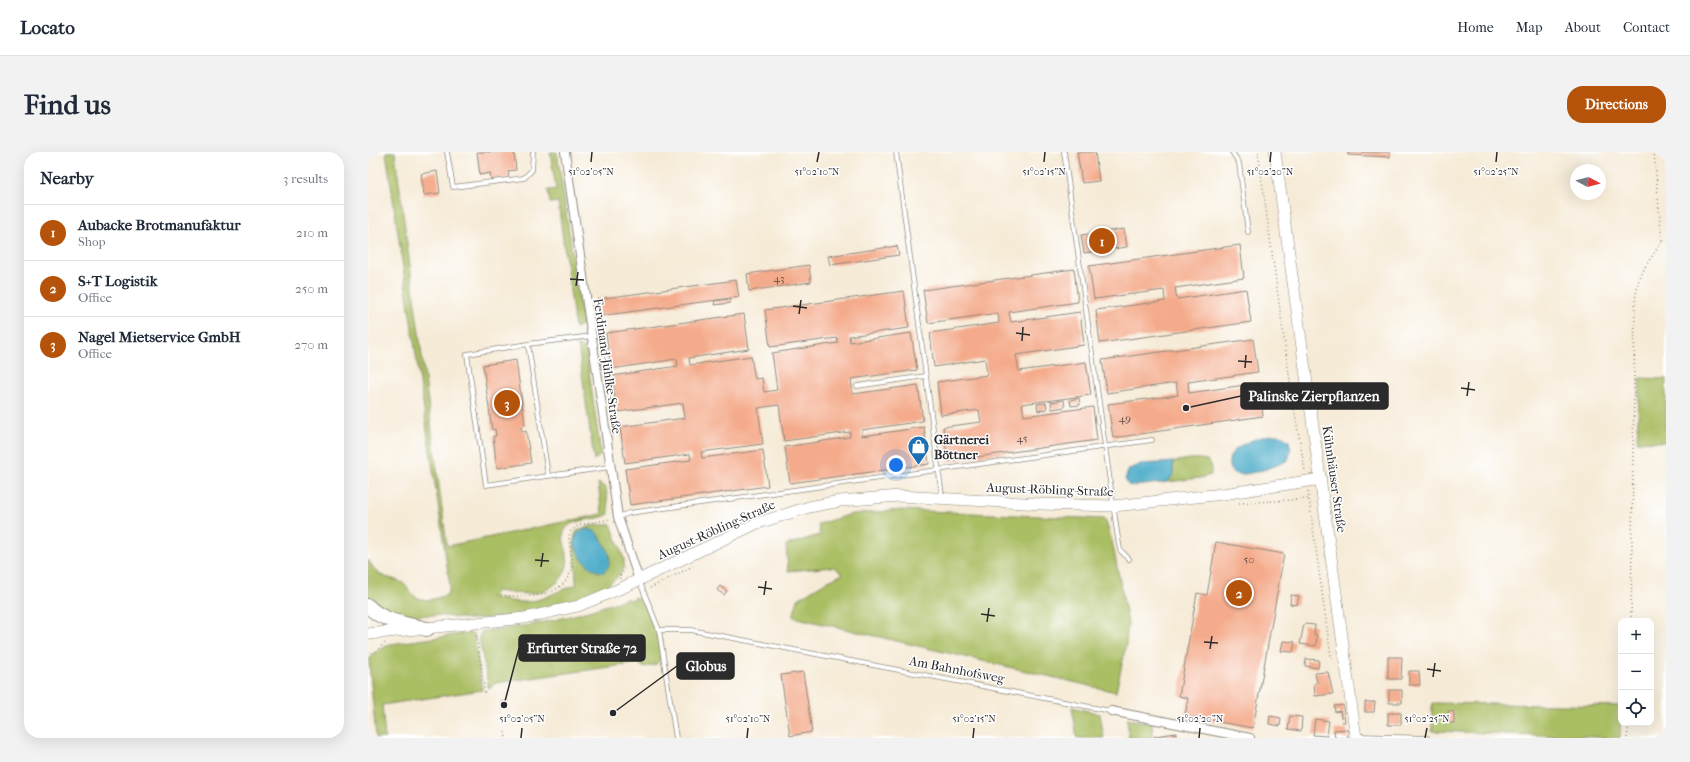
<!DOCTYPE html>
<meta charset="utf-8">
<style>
:root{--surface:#fff;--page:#f2f2f3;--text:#1f2937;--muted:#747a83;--line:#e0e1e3;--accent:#b45309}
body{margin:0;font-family:"IM FELL French Canon",serif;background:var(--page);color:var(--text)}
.controls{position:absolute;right:12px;bottom:12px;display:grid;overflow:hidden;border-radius:8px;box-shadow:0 4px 16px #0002}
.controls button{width:36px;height:36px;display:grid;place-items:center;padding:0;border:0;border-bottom:1px solid var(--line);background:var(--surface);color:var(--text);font:20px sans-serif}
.compass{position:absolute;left:1202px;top:12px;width:36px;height:36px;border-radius:50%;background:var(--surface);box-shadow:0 4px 16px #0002;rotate:97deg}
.you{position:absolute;left:528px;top:313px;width:14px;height:14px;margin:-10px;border:3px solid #fff;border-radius:50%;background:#1a73e8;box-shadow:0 0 0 6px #1a73e833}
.badge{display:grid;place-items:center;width:26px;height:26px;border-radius:50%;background:var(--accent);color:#fff;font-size:13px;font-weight:700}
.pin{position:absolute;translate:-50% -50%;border:2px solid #fff;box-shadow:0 1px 4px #0006}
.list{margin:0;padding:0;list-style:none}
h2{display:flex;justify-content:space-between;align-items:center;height:52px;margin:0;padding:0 16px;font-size:17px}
h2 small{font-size:13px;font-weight:400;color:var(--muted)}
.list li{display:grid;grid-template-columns:26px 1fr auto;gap:12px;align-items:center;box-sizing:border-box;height:56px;padding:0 16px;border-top:1px solid var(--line)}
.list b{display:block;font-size:15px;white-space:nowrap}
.list p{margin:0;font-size:13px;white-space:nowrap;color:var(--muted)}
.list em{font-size:13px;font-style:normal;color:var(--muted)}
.icon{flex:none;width:22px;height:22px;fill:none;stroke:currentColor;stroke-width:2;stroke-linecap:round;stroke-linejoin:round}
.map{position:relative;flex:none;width:1298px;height:586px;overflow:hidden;border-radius:16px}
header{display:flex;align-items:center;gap:24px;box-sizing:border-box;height:56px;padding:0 20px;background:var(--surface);border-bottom:1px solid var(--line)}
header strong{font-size:19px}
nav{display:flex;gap:22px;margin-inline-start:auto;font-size:14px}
.intro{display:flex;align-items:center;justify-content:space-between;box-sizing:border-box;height:96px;padding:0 24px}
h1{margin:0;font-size:28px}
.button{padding:10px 18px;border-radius:16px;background:var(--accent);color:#fff;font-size:14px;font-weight:700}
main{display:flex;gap:24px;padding:0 24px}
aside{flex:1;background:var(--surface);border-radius:16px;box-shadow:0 4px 16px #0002}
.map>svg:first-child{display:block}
.green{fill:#aabe63;stroke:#6a7447}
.water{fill:#48aac7;stroke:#3a6a79}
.building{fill:#f4ab8b}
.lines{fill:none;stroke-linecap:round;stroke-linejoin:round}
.lane-casing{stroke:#908b81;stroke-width:5.5}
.street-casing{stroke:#908b81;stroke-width:10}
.secondary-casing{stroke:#908b81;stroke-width:12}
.highway-casing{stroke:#908b81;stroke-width:16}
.path{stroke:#908b81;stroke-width:1.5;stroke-dasharray:1 3;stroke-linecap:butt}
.lane{stroke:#fff;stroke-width:4}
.street{stroke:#fff;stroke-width:8}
.secondary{stroke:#fff;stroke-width:11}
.highway{stroke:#fff;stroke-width:14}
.ticks{fill:none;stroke:#2b2b2b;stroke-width:1.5}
.labels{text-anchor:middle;stroke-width:3;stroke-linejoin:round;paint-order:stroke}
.number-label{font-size:11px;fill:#5d4b43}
.street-label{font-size:13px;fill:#2b2b2b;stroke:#fff}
.poi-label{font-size:13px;font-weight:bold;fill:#2b2b2b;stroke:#fff;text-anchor:start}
.ticks-label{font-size:10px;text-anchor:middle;fill:#2b2b2b;stroke:#fff;stroke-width:3;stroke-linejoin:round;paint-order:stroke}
.leader{fill:none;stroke:#2b2b2b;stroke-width:1.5}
.callout-dot{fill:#2b2b2b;stroke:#fff;stroke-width:1.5}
.callout{fill:#2b2b2b;stroke:#2b2b2b;stroke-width:1.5}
.callout-label{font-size:14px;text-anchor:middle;font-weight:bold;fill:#fff}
</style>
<header>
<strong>Locato</strong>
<nav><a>Home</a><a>Map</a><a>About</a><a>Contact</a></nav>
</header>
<div class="intro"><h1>Find us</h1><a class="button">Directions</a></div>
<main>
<aside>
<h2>Nearby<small>3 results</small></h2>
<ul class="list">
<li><span class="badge">1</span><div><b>Aubacke Brotmanufaktur</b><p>Shop</p></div><em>210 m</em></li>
<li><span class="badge">2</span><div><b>S+T Logistik</b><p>Office</p></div><em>250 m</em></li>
<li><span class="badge">3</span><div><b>Nagel Mietservice GmbH</b><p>Office</p></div><em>270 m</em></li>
</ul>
</aside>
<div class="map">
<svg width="1298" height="586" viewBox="0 0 1298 586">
<rect width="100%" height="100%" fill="#fff"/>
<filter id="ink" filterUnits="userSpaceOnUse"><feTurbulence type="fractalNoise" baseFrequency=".025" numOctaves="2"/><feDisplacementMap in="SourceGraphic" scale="8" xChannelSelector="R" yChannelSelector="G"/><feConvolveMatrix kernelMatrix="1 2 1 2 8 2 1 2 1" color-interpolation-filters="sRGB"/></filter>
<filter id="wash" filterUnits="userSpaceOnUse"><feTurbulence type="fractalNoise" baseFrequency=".012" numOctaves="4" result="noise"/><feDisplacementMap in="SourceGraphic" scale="16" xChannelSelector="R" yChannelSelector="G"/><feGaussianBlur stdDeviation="0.9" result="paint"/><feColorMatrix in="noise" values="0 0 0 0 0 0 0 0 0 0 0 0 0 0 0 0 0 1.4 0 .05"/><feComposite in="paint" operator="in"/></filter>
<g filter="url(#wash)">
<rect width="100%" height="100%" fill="#f6ebd7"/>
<path class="green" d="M18,0H27L79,394L234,362L230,331L238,336L241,362C229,370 207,365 198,376C192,384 198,395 199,403C202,423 186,438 167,441C154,443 139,440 127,439L126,446C139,448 154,452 166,449C181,445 193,437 208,433C209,422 202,384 209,379C217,373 233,373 243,372L256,407V416C238,451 139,467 102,467C88,466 75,463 62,463C49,463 35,467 23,463C15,461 7,452 0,448V408C14,430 17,422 35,431C38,433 40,438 43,441C53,452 69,447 80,442L82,434Z
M182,0H189L215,172L207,176L190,50L182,51L180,38L188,37Z
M210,193L218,199L233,303L226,308Z
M1272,226L1298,227V290L1269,289Z
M821,307H832L839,308L843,312V323L832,326L800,330L805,323V310Z
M534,358L737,367L744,389L760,471L758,493L748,540L425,465L430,447L454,432L475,422L466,415L420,419L418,393L452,383L450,372L484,362Z
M267,445C270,447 273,449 275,451C282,459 296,498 292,508C289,514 281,514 275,515L270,511L128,531L121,537L111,486L114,479C165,475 209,464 258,447L265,448Z
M101,481L106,482L114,538L14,553L17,586H8L1,509L3,503L22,492Z
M1064,551L1253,554L1252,586L1064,579Z
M704,555L732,562L736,586H709Z
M759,567L784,571L786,586H761Z"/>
<path class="water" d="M902,283H912L921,289L923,299L920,308C910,314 876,326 866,321C862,319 860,314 861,310C861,294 888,286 902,283Z
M805,310V323L800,330L767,334L760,333L757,327L761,317L775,312Z
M219,377L227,379C237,391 249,408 236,420C216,421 192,381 219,377Z"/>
<g id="blocks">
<path class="building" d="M109,0H146L148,18L140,19L141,26L123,28L122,21L112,23Z
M709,0H727L731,29L714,31Z
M980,0H1022V5L980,3Z
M69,19L72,41L56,43L53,22Z
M756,77L759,95L716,101L713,83Z
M872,93L876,126L807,136L809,147L878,137L883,170L732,191L728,158L797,149L796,138L726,147L721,114Z
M529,94L531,103L462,113L460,104Z
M441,113L443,130L381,139L379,122Z
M706,117L710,150L641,160L643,170L712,160L716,193L648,203L651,219L718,210L723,243L654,252L656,264L725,255L729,288L580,309L575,275L613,270L611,258L573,263L569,230L619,223L617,207L566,215L562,181L631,171L630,161L560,171L555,138Z
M368,128L371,145L231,164L229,147Z
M536,139L541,176L481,184L482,190L543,181L549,218L483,227L485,242L550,233L555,269L494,278V284L556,275L561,312L422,331L417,295L482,285V280L416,289L411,253L390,256L395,292L333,300L334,306L395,298L400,334L262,353L257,317L323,308L322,302L257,311L252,275L317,266L315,251L249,260L244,224L310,214L309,207L243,217L238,181L376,162L381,197L321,206L322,213L383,204L387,227L394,226L396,240L409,238L404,201L470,191L469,186L402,195L397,158Z
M362,147V151L347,153L346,149Z
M885,187L890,220L820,230L821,241L891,231L895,264L745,286L740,252L810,243L808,231L739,241L734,208Z
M148,208L157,273L153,274L154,280L158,279L163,311L129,316L125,284H128L127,277L124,278L115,213Z
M711,246L712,253L703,254L702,248Z
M696,248L697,255L684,257L683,250Z
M678,251L679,257L670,259L669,252Z
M848,390L916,402L885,576L817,564L820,546L811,544L829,441L839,443Z
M352,434L359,439L356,443L349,438Z
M923,443L931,444L929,453L922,452Z
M936,472L947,473L946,483H949L948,494L932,492Z
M915,489L927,490L925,500L913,499Z
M1020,505H1034L1033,527H1020Z
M938,507L951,508L950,516L937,514Z
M1041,519H1051L1052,533H1041Z
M435,520L444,580L422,584L413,523Z
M960,520L965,542L947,544L946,532L949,531L947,521Z
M1021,538H1034V551H1021Z
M134,550H139V555L134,556Z
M997,550H1007L1006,560H997Z
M975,553L977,570H974L972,559L967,560L966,554Z
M1080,559L1086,560V571H1080Z
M1020,561H1033V573H1020Z
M902,564L913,566L912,574L901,572Z
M922,564L934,565L933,579L920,577Z
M947,567L961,569L959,584L945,583Z
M979,577L980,586H967L966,578Z
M808,581V586H787V584Z"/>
</g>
</g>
<g filter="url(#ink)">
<use href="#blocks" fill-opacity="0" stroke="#908b81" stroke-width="1"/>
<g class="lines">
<defs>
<path id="lane" d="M79,0L85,35L156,26L164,18L165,0
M528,0L574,344
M696,0L749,380L752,398L761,407
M864,0L871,11L880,80
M160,192L224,184
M489,234L558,224
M180,323L160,192L99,202L118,333L242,315
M250,365L261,361L784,288
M271,428L291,478L308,586
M291,478H323L743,559
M989,584L1059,586"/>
<path id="street" d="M197,0L250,365L271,428
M743,559L882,586"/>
<path id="secondary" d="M907,0L988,586
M0,482L156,466L210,454L256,435L387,372L441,355L472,349L531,344L673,352L746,354L855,342L953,327"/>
<path id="highway" d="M0,454C15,470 39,472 59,477"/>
</defs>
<use href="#lane" class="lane-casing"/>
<use href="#street" class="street-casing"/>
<use href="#secondary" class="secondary-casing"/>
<use href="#highway" class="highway-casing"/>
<path class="path" d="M890,0L924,244L937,319
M1294,89L1298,90
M940,340L963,505L966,507
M871,351L941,347
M252,427L251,425L257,417
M282,436L325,414
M129,443C154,445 199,449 204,413C205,402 199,391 202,380L211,373L242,367
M1263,469L1267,148L1270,131L1277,115L1294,89L1286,0
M108,480L117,543
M0,501H6L17,491
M137,580L138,586
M1259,586L1261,571"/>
<use href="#lane" class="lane"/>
<use href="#street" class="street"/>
<use href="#secondary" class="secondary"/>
<use href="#highway" class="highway"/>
</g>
</g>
<path class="ticks" d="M223,10L224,0M449,10L451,0M676,10L677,0M902,10L903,0M1128,10L1129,0M202,127L216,128M208,134L210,120M425,154L439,156M431,162L433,148M648,181L662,183M654,189L655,175M870,209L884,210M877,216L878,203M1093,236L1107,238M1099,244L1101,230M167,408L181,409M173,415L175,401M390,435L404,437M396,443L398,429M613,462L627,464M619,470L621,456M836,490L850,491M842,497L844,484M1059,517L1073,519M1065,525L1067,511M153,586L154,576M379,586L380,576M605,586L606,576M831,586L832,576M1057,586L1059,576"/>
<defs>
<symbol id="shop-pin" viewBox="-11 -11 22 30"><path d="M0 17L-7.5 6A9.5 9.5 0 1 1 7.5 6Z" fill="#1f6fb2" stroke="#fff"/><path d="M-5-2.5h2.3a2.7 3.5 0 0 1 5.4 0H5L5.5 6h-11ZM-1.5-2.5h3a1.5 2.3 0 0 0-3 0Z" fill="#fff"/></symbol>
</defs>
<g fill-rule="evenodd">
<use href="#shop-pin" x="538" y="282" width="25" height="34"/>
</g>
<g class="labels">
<g class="number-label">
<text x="411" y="130">43</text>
<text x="757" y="270">49</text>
<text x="654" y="290">45</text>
<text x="881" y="411">50</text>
</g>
<g class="street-label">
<text transform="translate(240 214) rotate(82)" y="5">Ferdinand-Jühlke-Straße</text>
<text transform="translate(967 327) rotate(82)" y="5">Kühnhäuser Straße</text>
<text transform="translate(682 337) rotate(2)" y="5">August-Röbling-Straße</text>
<text transform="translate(348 377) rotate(-24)" y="5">August-Röbling-Straße</text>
<text transform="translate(589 517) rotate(11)" y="5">Am Bahnhofsweg</text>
</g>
<g class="poi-label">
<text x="566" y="292">Gärtnerei<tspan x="566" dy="15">Böttner</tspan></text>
</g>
</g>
<g class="ticks-label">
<text x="223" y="23">51°02'05"N</text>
<text x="449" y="23">51°02'10"N</text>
<text x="676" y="23">51°02'15"N</text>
<text x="902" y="23">51°02'20"N</text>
<text x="1128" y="23">51°02'25"N</text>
<text x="154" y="570">51°02'05"N</text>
<text x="380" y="570">51°02'10"N</text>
<text x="606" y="570">51°02'15"N</text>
<text x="832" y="570">51°02'20"N</text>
<text x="1059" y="570">51°02'25"N</text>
</g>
<path class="leader" d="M818 256L873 244M136 553L151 496M245 561L309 514"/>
<g class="callout-dot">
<circle cx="818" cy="256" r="4"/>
<circle cx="136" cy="553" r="4"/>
<circle cx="245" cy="561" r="4"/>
</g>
<g class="callout">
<rect x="873" y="231" width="147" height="26" rx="4"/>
<rect x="151" y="483" width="126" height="26" rx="4"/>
<rect x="309" y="501" width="57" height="26" rx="4"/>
</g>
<g class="callout-label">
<text x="946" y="249">Palinske Zierpflanzen</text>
<text x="214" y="501">Erfurter Straße 72</text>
<text x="338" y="519">Globus</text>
</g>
</svg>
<div class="controls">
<button>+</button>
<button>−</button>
<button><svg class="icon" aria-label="locate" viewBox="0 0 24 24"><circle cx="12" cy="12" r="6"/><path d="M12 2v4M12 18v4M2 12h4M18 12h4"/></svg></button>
</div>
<svg class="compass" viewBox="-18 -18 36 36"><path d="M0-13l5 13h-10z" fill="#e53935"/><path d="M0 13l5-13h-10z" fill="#747a83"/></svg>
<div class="you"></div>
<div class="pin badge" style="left:734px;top:89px">1</div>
<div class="pin badge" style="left:871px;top:441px">2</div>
<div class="pin badge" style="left:139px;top:251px">3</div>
</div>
</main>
